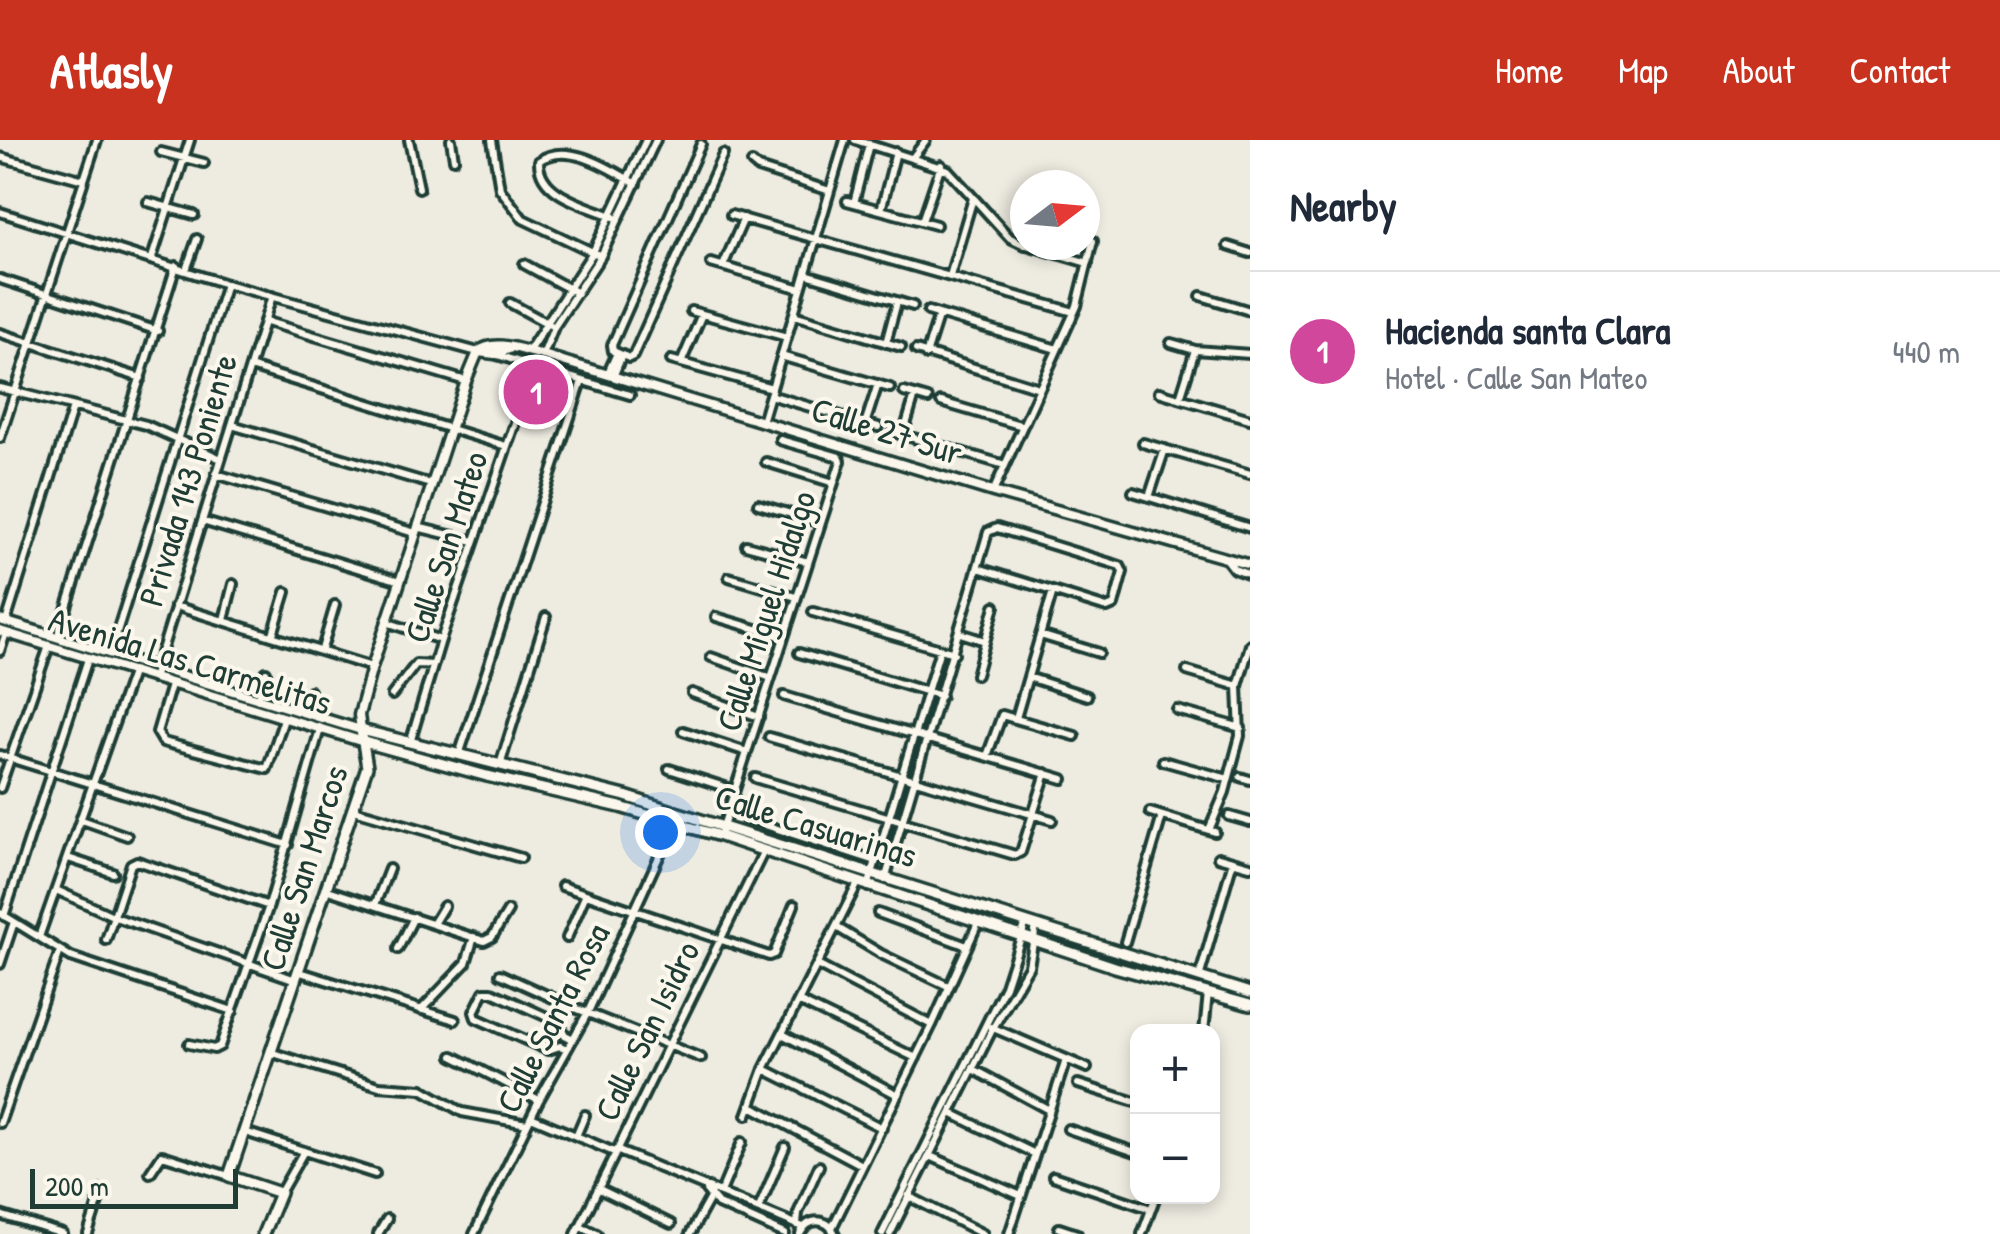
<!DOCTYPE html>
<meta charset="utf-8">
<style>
:root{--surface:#fff;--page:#f6f6f7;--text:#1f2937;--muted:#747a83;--line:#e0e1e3;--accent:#c8321e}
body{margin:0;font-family:"Patrick Hand",sans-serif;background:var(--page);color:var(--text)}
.controls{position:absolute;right:30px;bottom:30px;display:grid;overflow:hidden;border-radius:20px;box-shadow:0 5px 15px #0003}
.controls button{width:90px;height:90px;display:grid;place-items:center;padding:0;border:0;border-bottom:2px solid var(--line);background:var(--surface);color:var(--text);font:50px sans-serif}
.compass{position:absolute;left:1010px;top:30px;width:90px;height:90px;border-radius:50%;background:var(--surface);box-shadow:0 5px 15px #0003;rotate:74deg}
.scale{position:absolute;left:30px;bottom:25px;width:208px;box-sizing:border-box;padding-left:10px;border:5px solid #1f3d34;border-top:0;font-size:28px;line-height:35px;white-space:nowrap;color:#1f3d34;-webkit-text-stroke:8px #fbf7ec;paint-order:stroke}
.you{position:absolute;left:660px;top:692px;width:35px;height:35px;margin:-25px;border:8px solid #fff;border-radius:50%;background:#1a73e8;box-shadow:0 0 0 15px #1a73e833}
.badge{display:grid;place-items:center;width:65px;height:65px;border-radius:50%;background:var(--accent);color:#fff;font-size:32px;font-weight:700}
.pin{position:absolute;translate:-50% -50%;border:5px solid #fff;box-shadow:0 2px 10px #0006}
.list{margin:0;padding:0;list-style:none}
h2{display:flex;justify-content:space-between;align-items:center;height:130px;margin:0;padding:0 40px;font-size:42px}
h2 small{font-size:32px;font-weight:400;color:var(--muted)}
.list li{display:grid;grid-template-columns:65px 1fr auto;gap:30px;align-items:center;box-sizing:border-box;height:160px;padding:0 40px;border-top:2px solid var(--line)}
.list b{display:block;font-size:38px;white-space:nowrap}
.list p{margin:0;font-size:32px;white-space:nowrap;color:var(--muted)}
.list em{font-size:32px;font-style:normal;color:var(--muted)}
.map{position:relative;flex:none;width:1250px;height:1094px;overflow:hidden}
header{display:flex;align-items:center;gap:60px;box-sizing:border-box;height:140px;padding:0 50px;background:var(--accent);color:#fff}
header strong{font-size:48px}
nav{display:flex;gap:55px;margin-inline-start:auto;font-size:35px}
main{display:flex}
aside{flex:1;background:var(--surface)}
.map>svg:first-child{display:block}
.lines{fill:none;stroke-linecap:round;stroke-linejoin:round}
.minor-casing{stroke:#1f3d34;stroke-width:14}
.tertiary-casing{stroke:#1f3d34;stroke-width:15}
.secondary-casing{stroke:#1f3d34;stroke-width:16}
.minor{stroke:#fbf7ec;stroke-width:6}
.tertiary{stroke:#fbf7ec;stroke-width:8}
.secondary{stroke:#fbf7ec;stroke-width:9}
.labels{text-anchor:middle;stroke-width:8;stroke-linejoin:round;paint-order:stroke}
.street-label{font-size:35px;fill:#1f3d34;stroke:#fbf7ec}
</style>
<header>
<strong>Atlasly</strong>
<nav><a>Home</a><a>Map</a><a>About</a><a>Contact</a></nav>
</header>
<main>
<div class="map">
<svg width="1250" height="1094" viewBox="0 0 1250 1094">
<rect width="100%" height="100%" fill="#eeece1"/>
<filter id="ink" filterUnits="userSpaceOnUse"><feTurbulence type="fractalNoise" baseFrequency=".01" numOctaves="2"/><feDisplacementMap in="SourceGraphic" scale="20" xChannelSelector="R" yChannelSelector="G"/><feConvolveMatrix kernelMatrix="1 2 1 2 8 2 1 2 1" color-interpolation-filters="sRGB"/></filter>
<g filter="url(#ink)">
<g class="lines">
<defs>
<path id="minor" d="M409,0L419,48
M451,0L454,19
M492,0L500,49L523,79L601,116
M855,0L948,30L1010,98L1025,105
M701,4L612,205L613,211L629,218L633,216L723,14
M161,12L204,23
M0,17L84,40
M913,17L926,0
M752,23L758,28L830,51
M847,61L936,85
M148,62L194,75
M854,63L869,4
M881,70L896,12
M0,72L226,144L478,212
M731,75L1074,172
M614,77C588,66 538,55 539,21C567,0 610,29 636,44
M922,81L941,25
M1027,105L1088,123
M1228,106L1250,113
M152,118L190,0
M711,123L801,149
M524,124L577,153
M723,126L744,78
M186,130L197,99
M806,134L913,166
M950,136L973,58
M0,139L158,191
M1201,156L1250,171
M510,163L554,187
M691,171L787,197
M928,171L1057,209
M794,175L901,207
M264,181L466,241
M0,193L141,238
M886,203L897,162
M1171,203L1195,210L1250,214
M916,210L1039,248
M528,212L593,112L646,0
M497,215L630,255
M543,215L554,187L601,116L656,0
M926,215L939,174
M781,216L890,248
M671,220L772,248
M681,223L702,174
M250,227L506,306
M607,235L617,213
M613,237L622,215
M0,248L146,285L221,319
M904,252L928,259
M1159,252L1250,279
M770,255L878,287
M1180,258L1195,210
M941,262L1023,286
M762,282L845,0
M865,284L878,244
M232,285L431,344
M893,292L1005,325
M903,295L915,255
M0,298L97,0
M1143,303L1250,334
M766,322L834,343
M216,334L415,393
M993,352L1077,166L1093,101
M1133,352L1250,388
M1149,357L1165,309
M758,364L821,383
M202,381L400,441
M417,387L474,401
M746,405L808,422
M1227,420L1234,429L1250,435
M729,437L796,457
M175,466L372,527
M813,472L954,513
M716,477L783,497
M224,480L233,444
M6,482L73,267
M386,482L441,500
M960,493L985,501
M273,494L286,452
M1040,495L1099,513
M57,498L176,126
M322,509L335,465
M0,511L6,493
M799,513L941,556
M110,514L226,144
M711,517L771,538
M1187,531L1238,546
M976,535L995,466
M1028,537L1087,556
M153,539L272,156
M171,545L157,592L163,602L267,629L284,579
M692,553L759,577
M392,555L416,524L433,525
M784,556L1063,639
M258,560L266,532
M1177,570L1241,588
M305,573L310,551
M1016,578L1053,451
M683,591L747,612
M769,597L1052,680
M410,603L441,500L534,227
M0,615L288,705
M459,615L582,241
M987,616L1002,575L1075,596
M1163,621L1228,639
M500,625L546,477
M669,629L734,650
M1240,637L1250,640
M755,638L1015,715L1021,712L1046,633
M0,648L49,506
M354,670L521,718
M1150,672L1215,692
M1229,676L1250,682
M744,678L876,721
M82,680L127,696
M1209,690L1225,652L1240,596L1238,546L1250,505
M720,696L841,321L839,317L780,300
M1218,717L1250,726
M68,718L113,733
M885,740L988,392L997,388L1120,426L1123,432L1114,465L1107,468L978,428
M562,746L769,816L774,814L794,765
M868,747L940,509
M56,750L115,777L296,840
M328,750L484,801L492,797L508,771
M375,765L389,729
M0,773L71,817L233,871
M878,773L967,806
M4,776L88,519
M433,784L444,766
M838,788L881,814L948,846
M39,797L133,530
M567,798L586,754
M106,800L131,724L137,721L269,766
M1125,802L1162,676
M398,809L414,777
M0,824L14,782
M817,825L932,885
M300,832L455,880
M500,834L575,868L701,918
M1199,838L1233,721
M800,862L916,918
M421,870L466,823L474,797
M991,887L1087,928
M1204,892L1208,853
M784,895L898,955
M189,904L214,909L220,906L269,766L320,589
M567,909L560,906L548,910L476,878L474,872L484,852H492L558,882L565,895L573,899
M273,913L379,946L422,949L462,972L527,984
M453,916L539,960
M764,929L882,988
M973,929L1049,970
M1078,944L1138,963
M751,966L862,1025
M951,973L1035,1014
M747,975L764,929L858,743
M531,977L614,1012
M0,983L60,811
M1068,989L1138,1013
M245,992L375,1034
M576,996L585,975
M616,1010L803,1087
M930,1016L1021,1056
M150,1033L162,1015L229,1036
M1053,1036L1151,1069
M599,1049L671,1084
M706,1050L718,1064L785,1094
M721,1052L742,1002
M280,1053L304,1011
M908,1056L983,1094
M759,1068L785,1007
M0,1075L63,1094
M797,1085L798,1073L819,1026
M580,1086L597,1094
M832,1088L932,885L978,783
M1059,1088L1077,1094
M88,1094L102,1050
M378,1094L387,1079
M474,1094L539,960L588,872L674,684
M576,1094L764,711
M690,1094L711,1056
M800,1094C808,1077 827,1077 835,1094
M882,1094L1005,846L1026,782
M890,1094L993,888L1029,826L1036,786
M1009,1094L1066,920
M1142,1094L1156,1056"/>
<path id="tertiary" d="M478,212C494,198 522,210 543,215L993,352L1250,425
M478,212L495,214L509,209
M0,480L361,590L359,575L372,527L466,241L478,212
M0,491L364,602"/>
<path id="secondary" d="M364,602L487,636L620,667L720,696L1115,827L1250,865
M263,1094L280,1053L229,1036L367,627L361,590L625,656L1250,853"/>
</defs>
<use href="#minor" class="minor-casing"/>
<use href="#tertiary" class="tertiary-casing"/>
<use href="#secondary" class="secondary-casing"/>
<use href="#minor" class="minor"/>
<use href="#tertiary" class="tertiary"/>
<use href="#secondary" class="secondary"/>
</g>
</g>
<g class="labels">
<g class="street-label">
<text transform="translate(887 291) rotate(17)" y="12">Calle 27 Sur</text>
<text transform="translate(188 340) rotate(-73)" y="12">Privada 143 Poniente</text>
<text transform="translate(446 407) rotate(-72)" y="12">Calle San Mateo</text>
<text transform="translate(766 471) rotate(-72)" y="12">Calle Miguel Hidalgo</text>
<text transform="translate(190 521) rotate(17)" y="12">Avenida Las Carmelitas</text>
<text transform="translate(816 686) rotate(17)" y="12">Calle Casuarinas</text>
<text transform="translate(304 728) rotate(-72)" y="12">Calle San Marcos</text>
<text transform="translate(553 878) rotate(-63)" y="12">Calle Santa Rosa</text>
<text transform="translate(647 891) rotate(-64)" y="12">Calle San Isidro</text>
</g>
</g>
</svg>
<div class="controls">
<button>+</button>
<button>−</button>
</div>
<svg class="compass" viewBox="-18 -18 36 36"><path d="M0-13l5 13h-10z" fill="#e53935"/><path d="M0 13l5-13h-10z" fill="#747a83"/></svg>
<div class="scale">200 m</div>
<div class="you"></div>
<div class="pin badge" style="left:536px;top:252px;background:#d1479c">1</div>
</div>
<aside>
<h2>Nearby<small></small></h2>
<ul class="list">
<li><span class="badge" style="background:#d1479c">1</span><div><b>Hacienda santa Clara</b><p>Hotel · Calle San Mateo</p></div><em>440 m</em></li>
</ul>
</aside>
</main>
